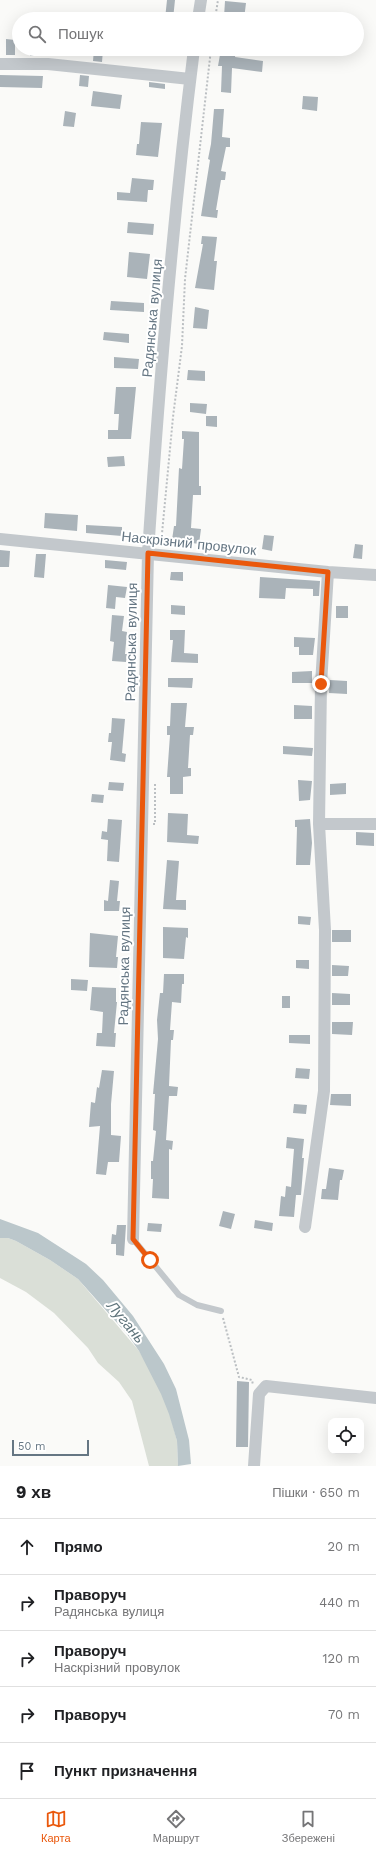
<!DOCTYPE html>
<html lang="uk">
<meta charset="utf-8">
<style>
:root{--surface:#fff;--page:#f6f6f6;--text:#202124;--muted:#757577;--line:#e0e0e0;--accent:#ea580c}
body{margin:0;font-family:"Work Sans",sans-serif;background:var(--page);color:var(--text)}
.controls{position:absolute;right:12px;bottom:12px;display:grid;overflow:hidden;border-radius:8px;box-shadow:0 4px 16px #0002}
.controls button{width:36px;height:36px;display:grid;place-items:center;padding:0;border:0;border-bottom:1px solid var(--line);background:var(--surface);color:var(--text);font:20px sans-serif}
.scale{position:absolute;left:12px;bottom:10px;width:77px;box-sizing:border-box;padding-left:4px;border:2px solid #657683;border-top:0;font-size:11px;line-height:14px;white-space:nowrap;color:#657683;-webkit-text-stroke:3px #fff;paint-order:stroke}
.stop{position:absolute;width:12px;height:12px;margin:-9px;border:3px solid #ea580c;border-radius:50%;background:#fff}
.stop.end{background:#ea580c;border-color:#fff;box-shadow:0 1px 4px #0008}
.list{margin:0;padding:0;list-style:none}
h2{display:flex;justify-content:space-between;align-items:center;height:52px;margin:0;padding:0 16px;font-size:17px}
h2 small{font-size:13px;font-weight:400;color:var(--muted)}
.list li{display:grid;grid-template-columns:26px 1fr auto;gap:12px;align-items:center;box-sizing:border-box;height:56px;padding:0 16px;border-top:1px solid var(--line)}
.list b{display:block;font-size:15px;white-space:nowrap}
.list p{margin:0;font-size:13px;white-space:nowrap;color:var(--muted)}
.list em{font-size:13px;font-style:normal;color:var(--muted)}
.icon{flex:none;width:22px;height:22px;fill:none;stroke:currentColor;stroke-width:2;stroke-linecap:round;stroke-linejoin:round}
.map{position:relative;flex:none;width:376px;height:1466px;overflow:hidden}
.search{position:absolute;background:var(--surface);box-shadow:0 4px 16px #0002;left:12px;right:12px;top:12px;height:44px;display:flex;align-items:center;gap:10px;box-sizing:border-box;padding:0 14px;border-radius:22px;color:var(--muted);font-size:15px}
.sheet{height:332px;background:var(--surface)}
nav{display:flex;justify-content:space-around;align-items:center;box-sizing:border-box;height:56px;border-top:1px solid var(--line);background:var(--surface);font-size:11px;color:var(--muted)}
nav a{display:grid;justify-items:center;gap:2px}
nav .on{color:var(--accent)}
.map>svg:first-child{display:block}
.green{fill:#dadfd7}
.water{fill:#bbc7cb}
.building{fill:#aab3b9}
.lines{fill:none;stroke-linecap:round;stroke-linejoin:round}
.path{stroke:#bbbfc2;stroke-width:2;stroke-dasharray:2 2;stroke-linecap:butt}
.lane{stroke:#c3c8cc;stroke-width:6}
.street{stroke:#c3c8cc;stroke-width:12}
.route{stroke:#ea580c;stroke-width:5}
.labels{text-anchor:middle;stroke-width:4;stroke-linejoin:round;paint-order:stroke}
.street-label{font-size:14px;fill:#657683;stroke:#fff}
.water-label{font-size:15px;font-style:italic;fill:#60757c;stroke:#fff}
</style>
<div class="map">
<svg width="376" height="1466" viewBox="0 0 376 1466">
<rect width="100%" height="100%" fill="#fafaf8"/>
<path class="green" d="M0,1238H8L16,1241L50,1260L78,1279L139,1351L164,1392L177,1441L178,1466H149L132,1401L119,1382L98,1363L88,1348L54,1313L26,1292L0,1278Z"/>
<path class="water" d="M0,1219L38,1233L86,1264L103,1280L133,1316L164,1364L176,1389L189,1440L191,1464L178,1466L177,1441L169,1414L161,1394L139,1351L127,1334L78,1279L50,1260L16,1241L8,1238H0Z"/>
<path class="building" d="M167,0H175L173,19H165Z
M225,1L246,3L244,19L224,17Z
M6,39L15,40V55H6Z
M30,49H46V56H30Z
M94,49L103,50L102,62L93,61Z
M221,49H236L235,57L263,61L262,72L232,68L231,93L221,92L222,66H218Z
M0,75L43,76L42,88L0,87Z
M80,75L89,76L88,87L79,86Z
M149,82L165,84V89L149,87Z
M93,91L122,95L120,109L91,106Z
M303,96L318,97L317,111L302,109Z
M214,109H224L222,137L230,138V147H226L221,171L226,172L225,180H221L216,210H218L217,218L201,216L210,160L208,159L211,144Z
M65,111L76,113L74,127L63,126Z
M141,122L162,123L158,157L136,155L137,144H139Z
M132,178L154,180L153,190H148L147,202L117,200V192L130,193Z
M128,222L154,224L153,235L127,233Z
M202,236L217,237L214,261H217L214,290L195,288L203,244H201Z
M129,252L150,254L147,279L127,277Z
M111,301L144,303V312L110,310Z
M195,307L209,310L207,329L193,328Z
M104,332L129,334V343L103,340Z
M114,357L139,359L138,369L114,368Z
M188,370L205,371V381L187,380Z
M116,387H136L131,439H108V430H118L119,414H114Z
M190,403L207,404L206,414L190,412Z
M206,416H217V427L206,426Z
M182,431L199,432V486H201V495H193L191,528L201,529L199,544L172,540L174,526H176L179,468L182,469L184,439H182Z
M124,456L125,466L108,467L107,457Z
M45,513L78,515L77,531L44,528Z
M86,525L122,527V536L86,533Z
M264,535L274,536L272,551L262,549Z
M355,544L363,545L362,559L353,558Z
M0,550L10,551L9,567H0Z
M36,554H46L44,578L34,577Z
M105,560L127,562L126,570L105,568Z
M171,572H183V581L170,580Z
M260,577L320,581L319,596H313V589L286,588L285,599L259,598Z
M108,585L127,587L125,598L116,597L115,609L106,608Z
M171,605L185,606V615L171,614Z
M336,606H348V618H336Z
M112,615L124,616L122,631L127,632L125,654H127L126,662L112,661L114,642L110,641Z
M170,630H185L184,653L198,654V663L171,662L173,640H170Z
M294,637L315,638L313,655H299V647H294Z
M312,671V683H292V672Z
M168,678H193L192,688L168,687Z
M330,680L347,681V694L329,693Z
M171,703H187L185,727H194L193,735H190L188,768H191V776L183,777V794H170V777H167L170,735H167V726H170Z
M294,705L312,706V719H294Z
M112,718L125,719L122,753L126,754L125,762L110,760L112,742H108L109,733H111Z
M283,746L313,748L312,756L283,754Z
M298,780L312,781L310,800L299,801Z
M109,782L124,783L123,791L108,790Z
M346,783V794L330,795V784Z
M92,794L104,795L103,803L91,802Z
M168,813L188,814L187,835L199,836L198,844L167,842Z
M108,819L122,820L119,862L107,861L108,840L101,839L102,831L107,832Z
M310,819L312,843L310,865H296L297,827H295V820Z
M356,832L374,833V846L356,845Z
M167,860L179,861L176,900H186V910L163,909Z
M110,880L119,881L117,901H120L119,911H104V900L108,901Z
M298,916L311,917L310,925L298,924Z
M163,927L188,928V938L186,937L184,959L163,958Z
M332,930H351V942H332Z
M90,933L118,936L116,957H118L117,968L89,967Z
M296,960H309V969L296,968Z
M332,965L349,966L348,976H332Z
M164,974H184V984H182L181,1003L172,1002L170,1030H174L173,1040H171L169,1086L178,1087L177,1096H169L166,1140L173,1141L172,1150L169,1149V1199L152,1198L153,1179H151V1161H153L156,1131L153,1130L155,1094H153L158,1039L157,1020L160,993H163Z
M71,979L88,980L87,991L71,990Z
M92,987L116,988V1002H117L114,1033H116L115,1047L96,1046L97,1033H102L103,1012L90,1010Z
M332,993L350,994V1005H332Z
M282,996H290V1008H282Z
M332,1022H353L352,1035L332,1034Z
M289,1035H310V1044L289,1043Z
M296,1068L310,1069L309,1079L295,1078Z
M102,1070L114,1071L111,1104V1135L121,1136L119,1162H108L106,1175L96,1174L100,1126L89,1127L91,1102L95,1103L97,1087L99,1088Z
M331,1094H351V1106L330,1105Z
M294,1104L307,1105L306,1114L293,1113Z
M287,1137L304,1139L302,1158H304L301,1195H296L294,1217L279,1216L281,1196L285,1197L286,1186L291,1187L294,1149L286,1148Z
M329,1168L344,1170L342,1180H340L338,1200L321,1199L322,1189H326Z
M223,1211L235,1214L231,1229L219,1226Z
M255,1220L273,1223L272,1231L254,1228Z
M148,1223L162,1224L161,1232L147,1231Z
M117,1225H126L124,1256L116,1255V1244H111L112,1234L116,1235Z
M237,1381L249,1382L248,1447H236Z"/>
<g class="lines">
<path class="path" d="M215,19L218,0
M161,544L173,417L182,346L185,279L211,49
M153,824H155V784
M223,1318L239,1377L252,1380L253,1385"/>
<path class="lane" d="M133,1239L179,1295L197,1305L221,1311"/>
<path class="street" d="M198,19L201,0
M0,64H48L190,79
M0,539L328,572L376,575
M319,824H376
M305,1227L324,1091L325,930L319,824L321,684L328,572
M133,1239L148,553C159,385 173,216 194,49
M254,1466L259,1394L266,1386L376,1398"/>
</g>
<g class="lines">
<path class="route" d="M150,1260L133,1239L148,553L328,572L321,684"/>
</g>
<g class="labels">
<g class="street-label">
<text transform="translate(152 318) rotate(-85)" y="5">Радянська вулиця</text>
<text transform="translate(189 543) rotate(6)" y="5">Наскрізний провулок</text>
<text transform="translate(131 642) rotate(-89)" y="5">Радянська вулиця</text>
<text transform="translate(124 966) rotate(-89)" y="5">Радянська вулиця</text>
</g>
<g class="water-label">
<text transform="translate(126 1322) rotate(50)" y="5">Лугань</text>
</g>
</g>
</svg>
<div class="controls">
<button><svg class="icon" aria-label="locate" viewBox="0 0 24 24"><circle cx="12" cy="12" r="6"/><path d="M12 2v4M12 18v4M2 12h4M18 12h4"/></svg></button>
</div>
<div class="scale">50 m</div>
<div class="stop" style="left:150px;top:1260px"></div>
<div class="stop end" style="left:321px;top:684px"></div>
<div class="search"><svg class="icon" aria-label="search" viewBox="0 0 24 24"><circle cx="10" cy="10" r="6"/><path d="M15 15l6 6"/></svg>Пошук</div>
</div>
<section class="sheet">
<h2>9 хв<small>Пішки · 650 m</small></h2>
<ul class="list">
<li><svg class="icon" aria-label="ahead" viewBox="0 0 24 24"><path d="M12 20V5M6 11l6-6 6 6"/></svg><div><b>Прямо</b></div><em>20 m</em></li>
<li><svg class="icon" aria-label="right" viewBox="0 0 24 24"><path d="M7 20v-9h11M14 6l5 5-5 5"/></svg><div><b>Праворуч</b><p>Радянська вулиця</p></div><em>440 m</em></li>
<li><svg class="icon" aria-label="right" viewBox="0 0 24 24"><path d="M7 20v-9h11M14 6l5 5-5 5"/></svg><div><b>Праворуч</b><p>Наскрізний провулок</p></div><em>120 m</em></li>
<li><svg class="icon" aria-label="right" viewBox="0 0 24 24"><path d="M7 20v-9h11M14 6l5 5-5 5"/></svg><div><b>Праворуч</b></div><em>70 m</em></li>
<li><svg class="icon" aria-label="arrive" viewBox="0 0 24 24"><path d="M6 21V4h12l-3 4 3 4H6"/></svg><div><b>Пункт призначення</b></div></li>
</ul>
</section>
<nav>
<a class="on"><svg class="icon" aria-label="map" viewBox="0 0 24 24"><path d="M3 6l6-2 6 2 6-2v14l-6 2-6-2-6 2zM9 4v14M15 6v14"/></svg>Карта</a>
<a><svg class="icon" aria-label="directions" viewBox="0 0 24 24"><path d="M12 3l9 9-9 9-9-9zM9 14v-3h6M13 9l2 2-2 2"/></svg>Маршрут</a>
<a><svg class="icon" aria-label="saved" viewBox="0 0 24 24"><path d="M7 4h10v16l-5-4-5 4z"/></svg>Збережені</a>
</nav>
